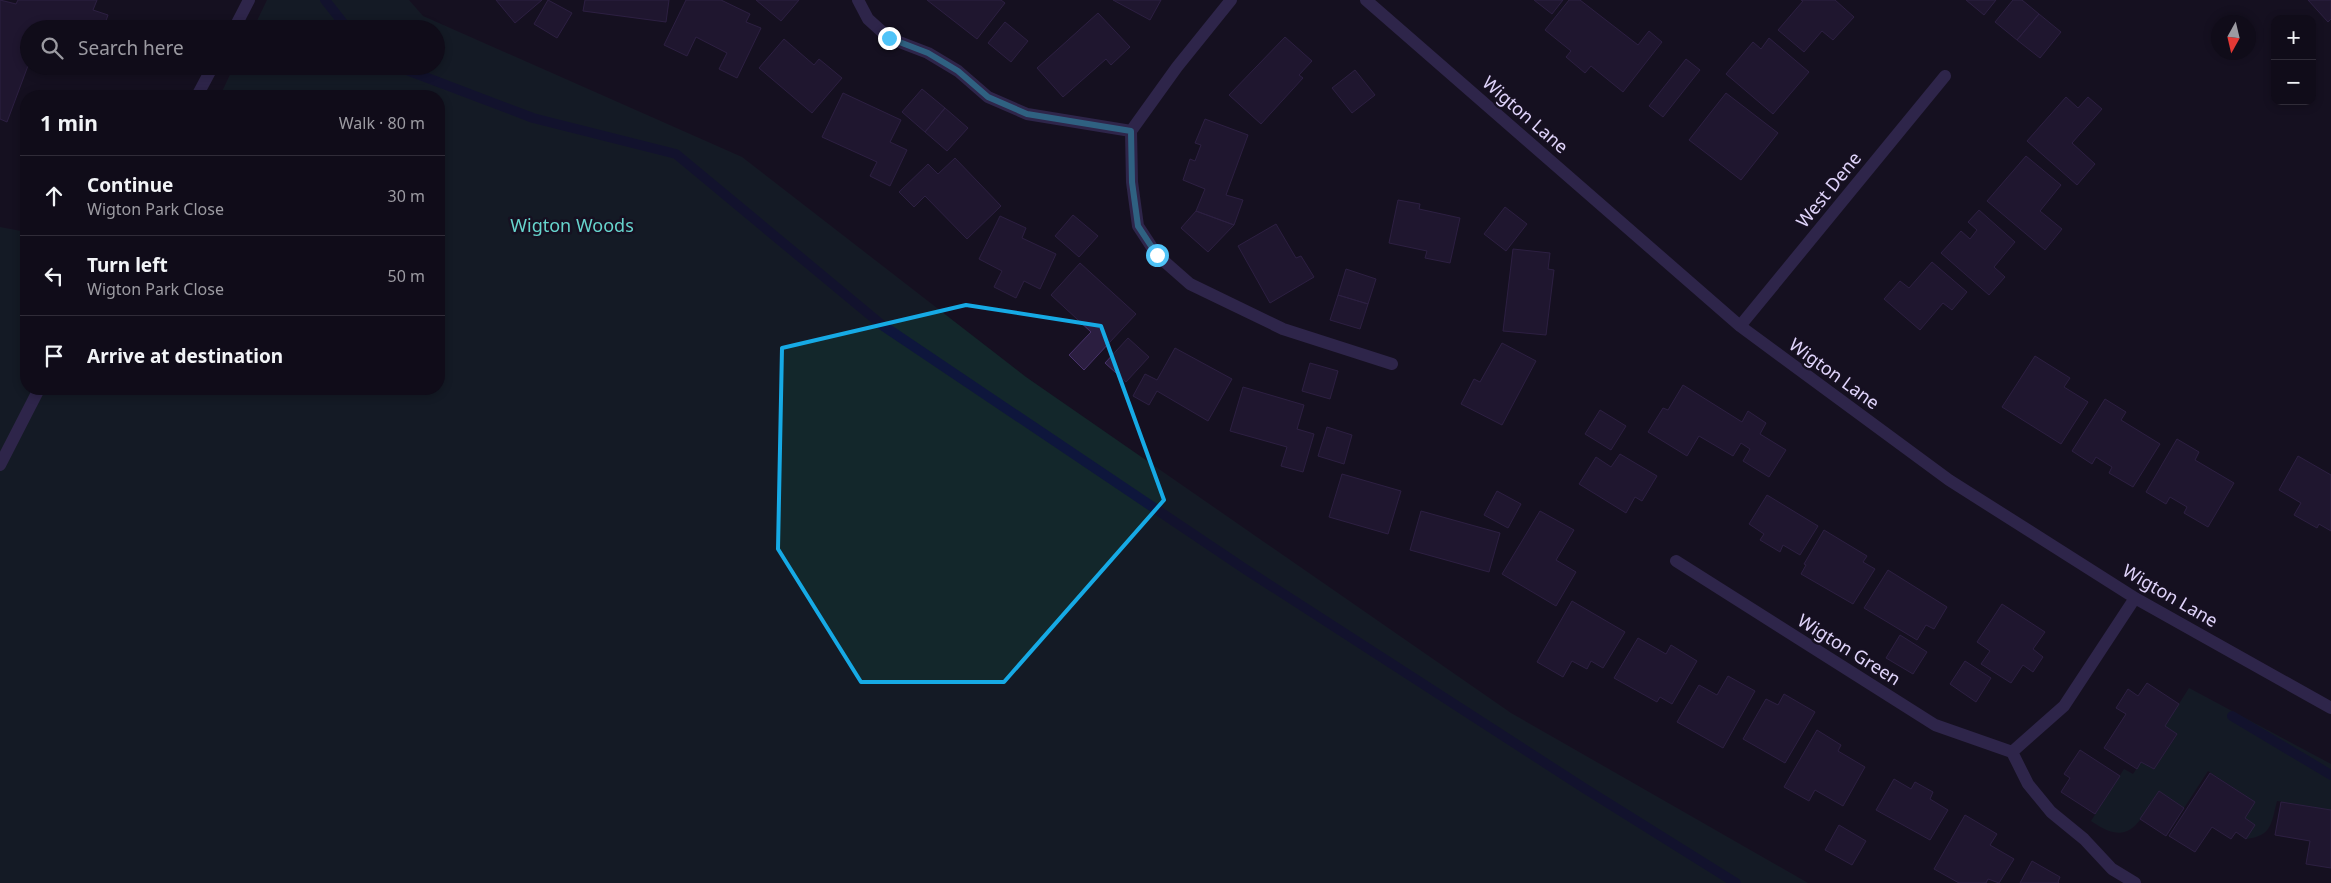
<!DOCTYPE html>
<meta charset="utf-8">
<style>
:root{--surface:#100c19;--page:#191522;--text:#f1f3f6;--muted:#9c9ba2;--line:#302c38}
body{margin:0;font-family:"Noto Sans",sans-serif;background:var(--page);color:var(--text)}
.controls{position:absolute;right:15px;top:15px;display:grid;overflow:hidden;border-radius:10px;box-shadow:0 2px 8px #0003}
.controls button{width:45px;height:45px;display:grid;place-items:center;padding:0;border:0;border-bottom:1px solid var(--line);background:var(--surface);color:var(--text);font:25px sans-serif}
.compass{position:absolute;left:2211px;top:15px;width:45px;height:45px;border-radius:50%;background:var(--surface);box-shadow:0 2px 8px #0003;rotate:188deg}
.stop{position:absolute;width:15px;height:15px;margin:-11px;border:4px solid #4fc3f7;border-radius:50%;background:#fff}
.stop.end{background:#4fc3f7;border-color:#fff;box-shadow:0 1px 5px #0008}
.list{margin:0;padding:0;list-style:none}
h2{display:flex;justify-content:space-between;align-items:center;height:65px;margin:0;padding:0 20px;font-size:21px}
h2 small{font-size:16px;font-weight:400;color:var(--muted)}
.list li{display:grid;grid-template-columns:32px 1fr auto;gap:15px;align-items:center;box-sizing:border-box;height:80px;padding:0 20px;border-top:1px solid var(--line)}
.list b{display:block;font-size:19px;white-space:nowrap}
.list p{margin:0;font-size:16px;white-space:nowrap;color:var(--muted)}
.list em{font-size:16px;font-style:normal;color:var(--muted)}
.icon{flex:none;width:28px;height:28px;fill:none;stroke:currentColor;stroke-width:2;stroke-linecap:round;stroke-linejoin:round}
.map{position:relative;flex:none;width:2331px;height:883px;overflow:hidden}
.search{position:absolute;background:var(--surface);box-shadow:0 2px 8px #0003;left:20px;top:20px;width:425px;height:55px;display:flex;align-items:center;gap:12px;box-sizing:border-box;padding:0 18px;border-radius:28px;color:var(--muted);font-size:19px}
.panel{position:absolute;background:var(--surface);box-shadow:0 2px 8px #0003;left:20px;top:90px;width:425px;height:305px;border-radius:20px}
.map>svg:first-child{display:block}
.green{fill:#13272b}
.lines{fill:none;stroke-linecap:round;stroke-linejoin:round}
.stream{stroke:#0e163c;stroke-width:10}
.building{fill:#2b1e40;stroke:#48326a}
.minor{stroke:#4d3f7c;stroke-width:12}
.route{stroke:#4fc3f7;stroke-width:6}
.marked{fill:none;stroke:#16aae5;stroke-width:4;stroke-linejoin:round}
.labels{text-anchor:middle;stroke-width:5;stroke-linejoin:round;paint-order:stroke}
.street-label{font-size:18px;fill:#e0d4fb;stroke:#161021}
.park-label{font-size:18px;fill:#67d4cd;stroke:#161021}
</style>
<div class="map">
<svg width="2331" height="883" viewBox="0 0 2331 883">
<rect width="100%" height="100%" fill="#161021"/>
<path class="green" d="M267,0H409L423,16L742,157L1026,377L1511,713L1808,883H0V227L26,232V389H439V96H220L234,66H436V29H253Z
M2189,688L2331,764V810L2277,801C2271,824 2272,836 2246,839L2255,825L2245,818L2255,802L2208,771L2184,808L2159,791C2138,822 2131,849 2091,821L2124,769L2133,774L2141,762L2154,769L2177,735L2165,726Z"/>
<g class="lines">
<path class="stream" d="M325,0L348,29
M396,66L533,118L676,154L882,325L1245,569L1584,788L1736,883
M2232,716L2331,775"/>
</g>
<path class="building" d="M0,0L16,4L18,0H97L93,10L108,15L103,29H29V63L7,122L0,119Z
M496,0H542L515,23Z
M548,0L572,13L557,38L534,24Z
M585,0H669L666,22L583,11Z
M686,0H721L750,14L746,22L761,28L737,78L719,69L727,53L696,37L687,56L664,45Z
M756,0H799L781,21Z
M927,0H1001L1005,3L977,39Z
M1113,0H1161L1150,20Z
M1534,0H1563L1552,14Z
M1569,0H1580L1638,45L1649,31L1662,42L1623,92L1591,66L1585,73L1566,57L1571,51L1545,30Z
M1801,0H1835L1854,17L1833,40L1822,31L1804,52L1778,30L1803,1Z
M1966,0H1996L1984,15Z
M2013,0H2022L2039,14L2017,40L1995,22Z
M2308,0H2331V19L2328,22Z
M1098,13L1130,47L1111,65L1106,59L1063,97L1037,68Z
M2039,14L2061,32L2040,58L2017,40Z
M1005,22L1028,41L1011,62L988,43Z
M1285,37L1312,61L1299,75L1303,78L1261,124L1229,95Z
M1769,38L1809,72L1773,114L1726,74L1753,42L1761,49Z
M784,39L814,65L819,59L842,78L812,113L759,68Z
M1686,59L1700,70L1663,117L1649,106Z
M1355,70L1375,95L1352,113L1332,88Z
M922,89L945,108L925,132L902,112Z
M843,93L901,120L890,142L907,150L890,186L870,176L877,162L822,137Z
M1726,93L1778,133L1741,180L1689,140Z
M2066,97L2078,108L2088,97L2102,109L2072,143L2095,164L2077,185L2027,141Z
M945,108L968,128L947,151L925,132Z
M1205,119L1248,135L1226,195L1243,200L1234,225L1196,211L1205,189L1183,180L1190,159L1195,161L1201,145L1195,143Z
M2026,156L2061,185L2040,211L2062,229L2045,250L1987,201Z
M955,158L1001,206L967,239L925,196L914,207L899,192L928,164L938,174Z
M1398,200L1420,204L1419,209L1460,218L1450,263L1425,258L1427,251L1389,243Z
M1505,207L1527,224L1506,251L1484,234Z
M1979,210L2015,242L1994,267L2005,277L1989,295L1941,253L1961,231L1970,239L1977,230L1968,222Z
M1196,211L1234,225L1208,252L1181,228Z
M1073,215L1098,236L1079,257L1055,236Z
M1000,216L1026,228L1022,238L1056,254L1040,289L1024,281L1016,298L994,287L1002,271L979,259Z
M1276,224L1296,258L1301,256L1314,277L1270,303L1238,246Z
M1513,249L1550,253L1548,269L1554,270L1546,335L1503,331Z
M1932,262L1967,292L1952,310L1943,303L1920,330L1884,299L1900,281L1909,288Z
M1080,263L1136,314L1084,370L1069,355L1091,332L1051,295Z
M1346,269L1376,279L1368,304L1338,295Z
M1338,295L1368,304L1360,329L1330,320Z
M1128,338L1149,357L1126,382L1105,363Z
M1502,343L1536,361L1502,425L1461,404L1474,379L1480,382Z
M1175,348L1232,379L1208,421L1157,391L1149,405L1133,396L1145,374L1157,380Z
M2035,356L2070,378L2064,387L2088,402L2061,444L2002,407Z
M1310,363L1338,371L1330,399L1302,391Z
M1683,385L1742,422L1748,411L1766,423L1760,434L1786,450L1769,477L1743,461L1750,449L1741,443L1733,456L1699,436L1687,456L1648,432L1663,408L1668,410Z
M1243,387L1304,405L1297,429L1314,434L1303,472L1281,466L1287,447L1230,431Z
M2105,399L2126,412L2121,420L2160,444L2133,487L2109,473L2112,467L2096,457L2092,464L2072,451Z
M1600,410L1626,426L1611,450L1585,434Z
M1327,427L1352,435L1344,464L1318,456Z
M2177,439L2199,452L2195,460L2234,483L2208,527L2184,513L2187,507L2170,497L2166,504L2146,492Z
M1620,454L1657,476L1642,501L1635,497L1626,513L1579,484L1596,457L1611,467Z
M2298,456L2331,475V531L2319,524L2317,528L2294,515L2301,503L2279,490Z
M1342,474L1401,491L1388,534L1329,517Z
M1497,491L1521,504L1508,528L1484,515Z
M1767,495L1818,526L1800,555L1783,545L1780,552L1760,540L1764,534L1749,524Z
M1421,511L1500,533L1489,572L1410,550Z
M1540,511L1574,530L1556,560L1576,572L1556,606L1502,574Z
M1824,530L1867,556L1863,562L1875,569L1853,604L1801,574L1806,565L1804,564Z
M1888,570L1947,607L1934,629L1926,625L1917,640L1864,608Z
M1572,601L1625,632L1603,668L1591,661L1587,669L1572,661L1563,677L1537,662Z
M2002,604L2045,632L2033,649L2043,657L2033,672L2023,665L2011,683L1981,664L1990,651L1977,642Z
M1900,635L1927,652L1913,674L1886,658Z
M1638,638L1666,654L1671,645L1697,661L1672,704L1660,697L1657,702L1614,678Z
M1965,661L1991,678L1976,702L1950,684Z
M1728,676L1755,691L1723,748L1677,722L1699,685L1717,695Z
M2147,683L2179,704L2165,726L2177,734L2154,769L2141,762L2137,769L2104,748L2126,714L2116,708L2128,689L2138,696Z
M1784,694L1815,712L1785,763L1743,739L1766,699L1778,705Z
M1817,730L1841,745L1838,751L1865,767L1843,806L1815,790L1809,801L1784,787Z
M2080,750L2120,776L2095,814L2061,792L2070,778L2064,774Z
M2210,773L2255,802L2245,818L2255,825L2246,839L2236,832L2231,839L2212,827L2195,852L2169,836Z
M1894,779L1911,789L1915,782L1933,792L1930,799L1948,810L1930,840L1876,810Z
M2159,791L2184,808L2166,836L2140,819Z
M2281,802L2331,810V868L2306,864L2310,841L2275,835Z
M1965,815L1997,834L1990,845L2014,859L1999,883L1988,879L1986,883H1959L1934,869Z
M1839,825L1866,841L1852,865L1825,850Z
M2032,861L2060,877L2058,882L2059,883H2020Z"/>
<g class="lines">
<path class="minor" d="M858,0L868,19L889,38L928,53L958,71L988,97L1027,114L1131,131
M1231,0L1177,67L1131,131L1132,182L1138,226L1157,255L1190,284L1283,329L1392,364
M1366,0L1740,326L1949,480L2135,598L2331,708
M234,29L249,0
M197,96L213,66
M1740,326L1945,76
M0,465L39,389
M1676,561L1935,725L2012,752L2028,784L2051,812L2084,839L2112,869L2135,883
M2012,752L2064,706L2135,598"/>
</g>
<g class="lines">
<path class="route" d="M889,38L928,53L958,71L988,97L1027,114L1131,131L1132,182L1138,226L1157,255"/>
</g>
<path d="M0 0H2331V883H0ZM966,305L1101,326L1164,500L1004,682H861L778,549L782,348Z" fill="#161021" fill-opacity=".55" fill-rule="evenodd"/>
<path class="marked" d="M966,305L1101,326L1164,500L1004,682H861L778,549L782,348Z"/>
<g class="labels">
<g class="street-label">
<text transform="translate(1525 115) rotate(41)" y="6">Wigton Lane</text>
<text transform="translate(1829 190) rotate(-51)" y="6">West Dene</text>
<text transform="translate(1834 374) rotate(36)" y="6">Wigton Lane</text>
<text transform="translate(2170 596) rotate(30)" y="6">Wigton Lane</text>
<text transform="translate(1849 650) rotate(32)" y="6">Wigton Green</text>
</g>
<g class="park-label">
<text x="572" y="232">Wigton Woods</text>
</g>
</g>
</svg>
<div class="controls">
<button>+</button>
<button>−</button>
</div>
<svg class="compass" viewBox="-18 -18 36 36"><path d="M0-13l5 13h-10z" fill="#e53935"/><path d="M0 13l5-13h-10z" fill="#9c9ba2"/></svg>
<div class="stop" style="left:1157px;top:255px"></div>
<div class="stop end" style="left:889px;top:38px"></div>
<div class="search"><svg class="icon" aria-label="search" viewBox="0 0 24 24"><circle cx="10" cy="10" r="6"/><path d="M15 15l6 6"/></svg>Search here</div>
<section class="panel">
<h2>1 min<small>Walk · 80 m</small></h2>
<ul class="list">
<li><svg class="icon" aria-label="ahead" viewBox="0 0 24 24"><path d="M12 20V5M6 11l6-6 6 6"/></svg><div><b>Continue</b><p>Wigton Park Close</p></div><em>30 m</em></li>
<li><svg class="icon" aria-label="left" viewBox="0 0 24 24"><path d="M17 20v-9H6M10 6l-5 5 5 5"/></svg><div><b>Turn left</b><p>Wigton Park Close</p></div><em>50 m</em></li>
<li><svg class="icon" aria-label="arrive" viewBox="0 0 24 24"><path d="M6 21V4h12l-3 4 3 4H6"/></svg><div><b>Arrive at destination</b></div></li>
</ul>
</section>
</div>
